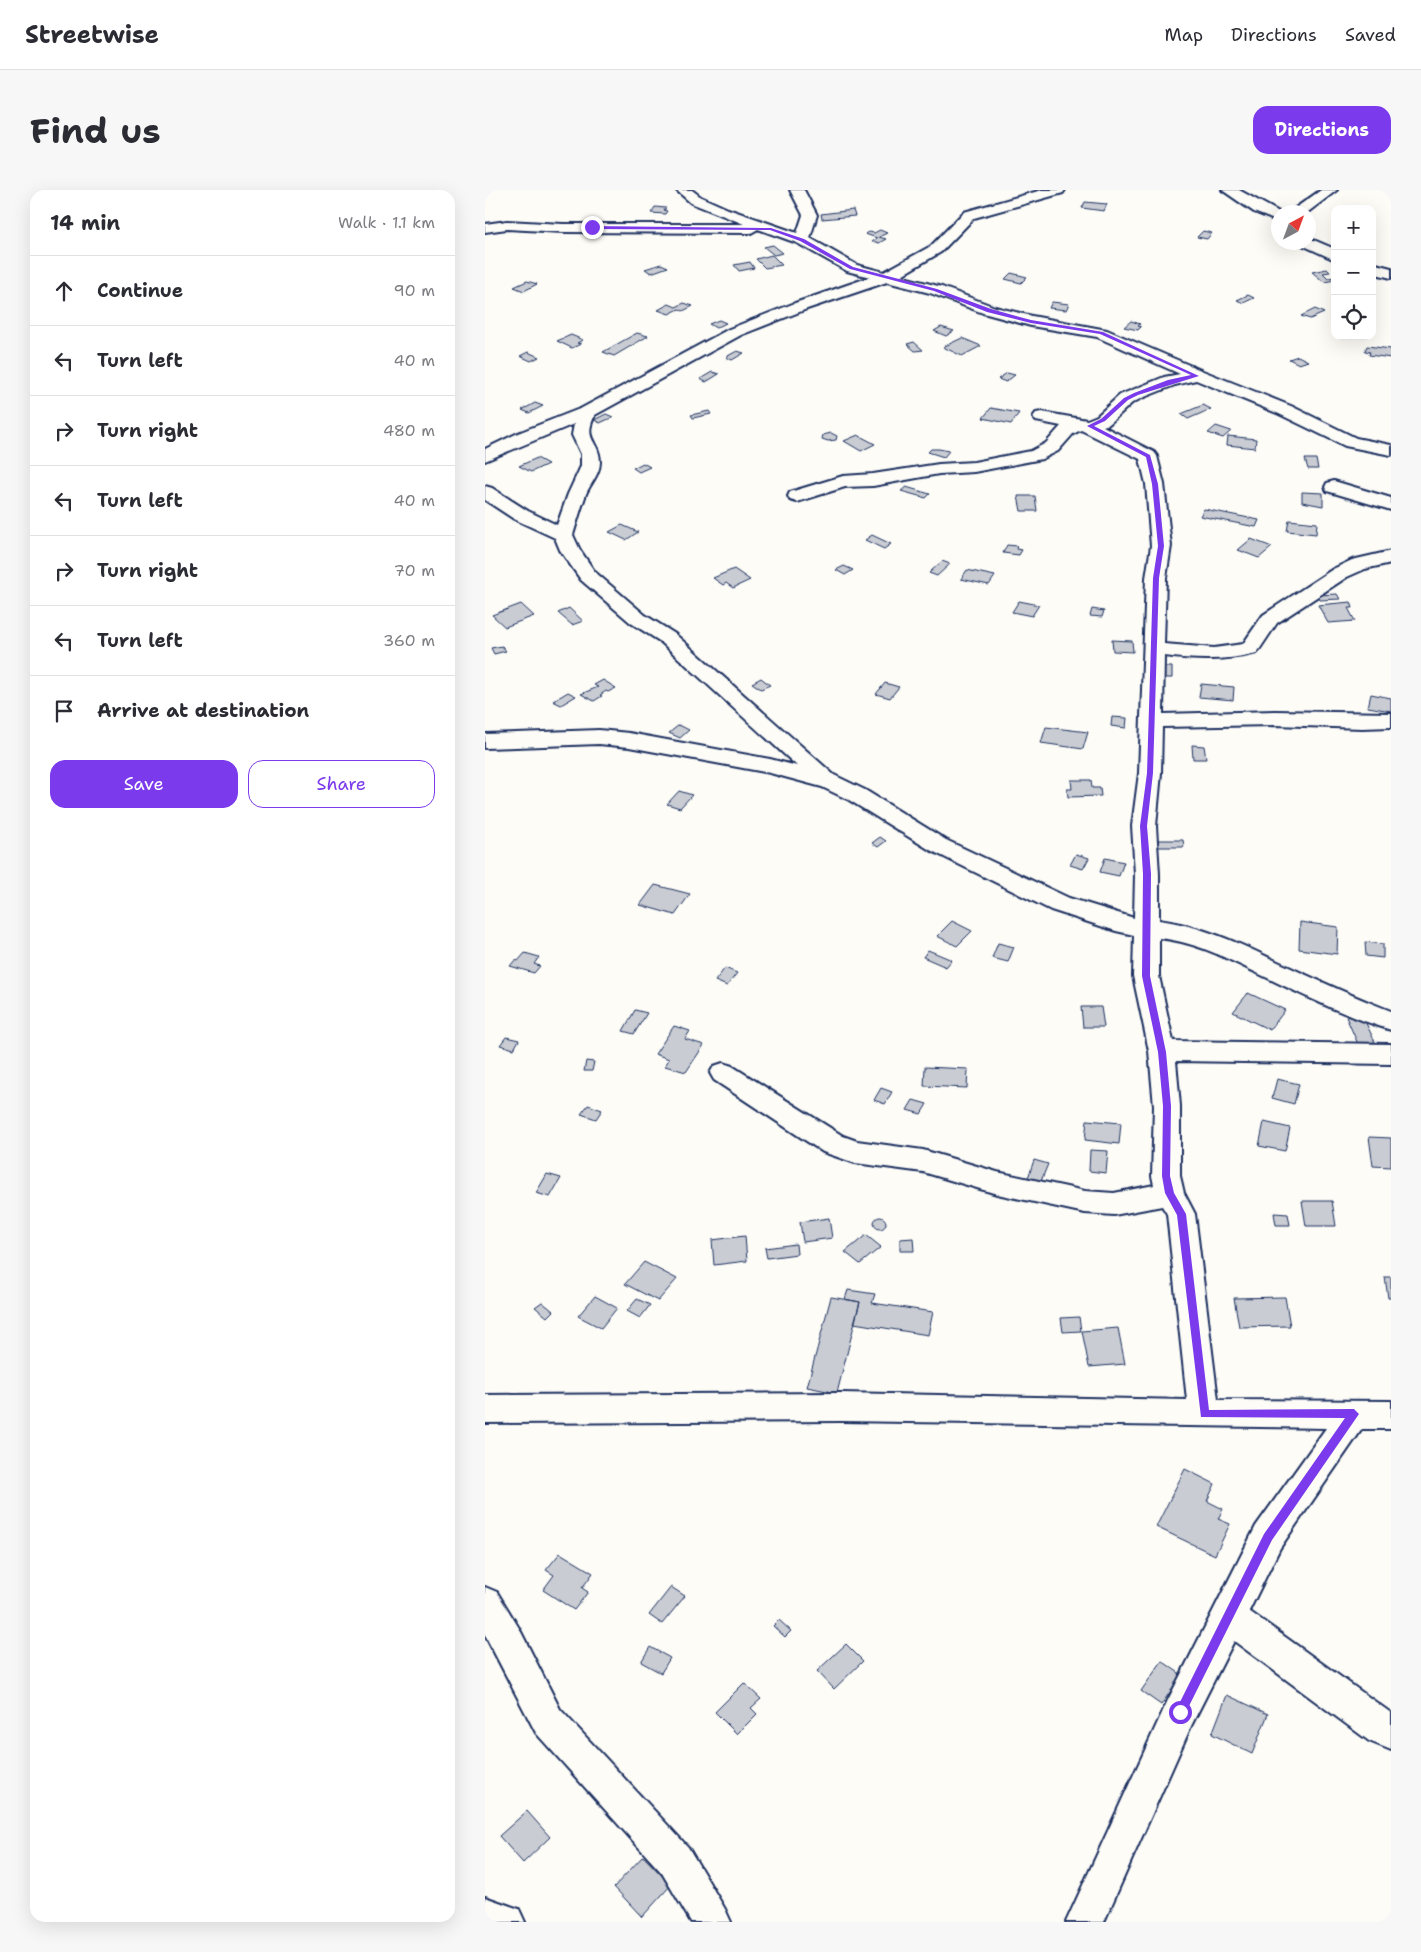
<!DOCTYPE html>
<meta charset="utf-8">
<style>
:root{--surface:#fff;--page:#f7f7f7;--text:#2b2b33;--muted:#7c7c81;--line:#e1e1e2;--accent:#7c3aed}
body{margin:0;font-family:"Shantell Sans",sans-serif;background:var(--page);color:var(--text)}
.controls{position:absolute;right:15px;top:15px;display:grid;overflow:hidden;border-radius:10px;box-shadow:0 5px 20px #0002}
.controls button{width:45px;height:45px;display:grid;place-items:center;padding:0;border:0;border-bottom:1px solid var(--line);background:var(--surface);color:var(--text);font:25px sans-serif}
.compass{position:absolute;left:786px;top:15px;width:45px;height:45px;border-radius:50%;background:var(--surface);box-shadow:0 5px 20px #0002;rotate:41deg}
.stop{position:absolute;width:15px;height:15px;margin:-11px;border:4px solid #7c3aed;border-radius:50%;background:#fff}
.stop.end{background:#7c3aed;border-color:#fff;box-shadow:0 1px 5px #0008}
.list{margin:0;padding:0;list-style:none}
h2{display:flex;justify-content:space-between;align-items:center;height:65px;margin:0;padding:0 20px;font-size:21px}
h2 small{font-size:16px;font-weight:400;color:var(--muted)}
.list li{display:grid;grid-template-columns:32px 1fr auto;gap:15px;align-items:center;box-sizing:border-box;height:70px;padding:0 20px;border-top:1px solid var(--line)}
.list b{display:block;font-size:19px;white-space:nowrap}
.list em{font-size:16px;font-style:normal;color:var(--muted)}
.actions{display:flex;gap:10px;padding:15px 20px}
.actions a{flex:1;padding:11px 0;border:1px solid var(--accent);border-radius:15px;text-align:center;font-size:18px;color:var(--accent)}
.actions .main{background:var(--accent);color:#fff}
.icon{flex:none;width:28px;height:28px;fill:none;stroke:currentColor;stroke-width:2;stroke-linecap:round;stroke-linejoin:round}
.map{position:relative;flex:none;width:906px;height:1732px;overflow:hidden;border-radius:15px}
header{display:flex;align-items:center;gap:30px;box-sizing:border-box;height:70px;padding:0 25px;background:var(--surface);border-bottom:1px solid var(--line)}
header strong{font-size:24px}
nav{display:flex;gap:28px;margin-inline-start:auto;font-size:18px}
.intro{display:flex;align-items:center;justify-content:space-between;box-sizing:border-box;height:120px;padding:0 30px}
h1{margin:0;font-size:35px}
.button{padding:12px 22px;border-radius:15px;background:var(--accent);color:#fff;font-size:18px;font-weight:700}
main{display:flex;gap:30px;padding:0 30px}
aside{flex:1;background:var(--surface);border-radius:15px;box-shadow:0 5px 20px #0002}
.map>svg:first-child{display:block}
.building{fill:#c9ccd3;stroke:#1b2f5e}
.lines{fill:none;stroke-linecap:round;stroke-linejoin:round}
.minor-casing{stroke:#1b2f5e;stroke-width:4}
.minor{fill:#fdfcf7;fill-rule:evenodd}
.route{fill:#7c3aed}
</style>
<header>
<strong>Streetwise</strong>
<nav><a>Map</a><a>Directions</a><a>Saved</a></nav>
</header>
<div class="intro"><h1>Find us</h1><a class="button">Directions</a></div>
<main>
<aside>
<h2>14 min<small>Walk · 1.1 km</small></h2>
<ul class="list">
<li><svg class="icon" aria-label="ahead" viewBox="0 0 24 24"><path d="M12 20V5M6 11l6-6 6 6"/></svg><div><b>Continue</b></div><em>90 m</em></li>
<li><svg class="icon" aria-label="left" viewBox="0 0 24 24"><path d="M17 20v-9H6M10 6l-5 5 5 5"/></svg><div><b>Turn left</b></div><em>40 m</em></li>
<li><svg class="icon" aria-label="right" viewBox="0 0 24 24"><path d="M7 20v-9h11M14 6l5 5-5 5"/></svg><div><b>Turn right</b></div><em>480 m</em></li>
<li><svg class="icon" aria-label="left" viewBox="0 0 24 24"><path d="M17 20v-9H6M10 6l-5 5 5 5"/></svg><div><b>Turn left</b></div><em>40 m</em></li>
<li><svg class="icon" aria-label="right" viewBox="0 0 24 24"><path d="M7 20v-9h11M14 6l5 5-5 5"/></svg><div><b>Turn right</b></div><em>70 m</em></li>
<li><svg class="icon" aria-label="left" viewBox="0 0 24 24"><path d="M17 20v-9H6M10 6l-5 5 5 5"/></svg><div><b>Turn left</b></div><em>360 m</em></li>
<li><svg class="icon" aria-label="arrive" viewBox="0 0 24 24"><path d="M6 21V4h12l-3 4 3 4H6"/></svg><div><b>Arrive at destination</b></div></li>
</ul>
<div class="actions"><a class="main">Save</a><a>Share</a></div>
</aside>
<div class="map">
<svg width="906" height="1732" viewBox="0 0 906 1732">
<rect width="100%" height="100%" fill="#fdfcf7"/>
<filter id="ink" filterUnits="userSpaceOnUse"><feTurbulence type="fractalNoise" baseFrequency=".02" numOctaves="2"/><feDisplacementMap in="SourceGraphic" scale="10" xChannelSelector="R" yChannelSelector="G"/><feConvolveMatrix kernelMatrix="1 2 1 2 8 2 1 2 1" color-interpolation-filters="sRGB"/></filter>
<g filter="url(#ink)">
<path class="building" d="M600,12L622,14L619,21L597,18Z
M170,17L181,18L179,20L182,21L180,24L166,23Z
M368,20L370,26L337,29L336,24Z
M395,40L402,43L394,47L401,49L394,53L387,51L392,48L380,44L384,42L389,43Z
M718,41L727,43L722,49L712,47Z
M288,55L298,63L289,65L279,57Z
M287,65L297,75L280,78L271,69Z
M265,72L269,78L254,81L249,75Z
M176,74L183,77L166,83L160,79Z
M842,79L845,82L838,83L843,88L850,87V90L839,92L827,82Z
M526,83L542,87L536,93L520,89Z
M42,91L52,94L39,101L29,97Z
M763,105L769,108L758,113L752,110Z
M567,112L584,114L581,120L564,118Z
M199,113L208,116L198,121L194,119L184,124L173,120L184,114L191,117Z
M830,119L839,123L825,129L816,126Z
M234,130L241,133L231,138L224,134Z
M646,131L655,134L653,136L656,137L653,140L639,137Z
M456,137L469,141L461,146L449,141Z
M152,143L163,146L129,166L118,162Z
M86,145L98,150L92,153L96,154L87,158L72,151Z
M477,148L496,156L477,166L458,157Z
M429,152L438,160L430,161L422,154Z
M882,156L906,159V168L884,165L885,162L880,161Z
M252,161L259,163L247,170L241,167Z
M43,162L54,167L46,171L35,166Z
M813,166L823,171L814,174L804,169Z
M227,182L234,184L221,192L215,189Z
M522,183L530,185L521,192L513,189Z
M50,213L58,216L44,223L37,220Z
M718,215L726,219L703,229L696,224Z
M506,218L534,223L526,234L498,228Z
M224,221L226,224L208,228L206,225Z
M121,224L128,227L115,233L109,230Z
M731,236L746,241L738,248L723,243Z
M346,243L352,246L351,250L343,251L337,249L338,245Z
M373,245L390,254L376,261L359,251Z
M743,246L771,249L770,258L742,255Z
M446,259H454L464,261L459,267L443,262Z
M52,268L63,274L46,282L34,276Z
M820,269H831L833,279H823Z
M158,273L165,277L154,282L148,278Z
M421,297L445,304L441,308L416,301Z
M817,302L838,303V316L817,312Z
M533,306H550L552,321H536Z
M719,319L774,330L771,337L715,326Z
M804,330L832,333L831,344L802,341Z
M137,335L153,342L141,350L124,342Z
M387,345L406,354L399,359L380,350Z
M766,349L787,357L774,368L753,360Z
M522,355L532,356L531,359L537,360L534,365L518,363Z
M457,371L465,374L452,386L444,383Z
M359,376L368,380L360,385L351,380Z
M249,379L265,390L248,398L241,393L238,395L228,388Z
M482,380L510,386L504,395L476,389Z
M852,404L855,409L835,410L833,405Z
M534,411L554,415L547,426L527,422Z
M866,412L868,418H863L870,431L843,433L833,415Z
M36,414L49,426L20,437L7,425Z
M84,418L98,431L87,435L73,423Z
M607,419L619,421L617,427L605,426Z
M627,450L647,451L648,462L628,461Z
M17,456L21,461L9,464L6,458Z
M676,477H687V488H676Z
M276,488L285,495L276,499L267,493Z
M118,490L131,498L123,502L121,501L115,505L117,506L109,511L96,504L113,497L109,495Z
M400,493L414,497L405,508L391,504Z
M716,494L749,497L748,510L714,507Z
M83,502L91,506L76,515L68,511Z
M886,504L906,508V521L883,517Z
M627,527L642,528L641,538L626,536Z
M194,535L204,540L195,548L184,543Z
M561,537L603,542L598,559L556,553Z
M707,555L719,556L721,569H708Z
M586,590H606L607,598H615L616,606L583,607L582,599H587Z
M194,601L207,605L195,618L182,614Z
M395,647L401,651L393,657L387,653Z
M669,650H698L699,657H670Z
M591,664L604,668L598,679L585,675Z
M620,668L639,672L634,686L615,682Z
M170,695L205,704L190,725L155,715Z
M467,731L487,741L472,756L452,746Z
M815,732L853,737L852,764L814,759Z
M880,752L898,754V768L881,766Z
M513,753L529,757L523,772L507,768Z
M443,760L467,770L461,777L438,767Z
M40,763L54,767L49,774L55,776L49,783L25,776L30,770L33,771Z
M240,778L252,783L242,796L230,791Z
M763,803L800,820L785,840L748,822Z
M596,817H616L619,837H598Z
M150,820L162,823L149,844L138,841Z
M877,825L890,852L873,854L861,827Z
M189,836L205,841L200,849L219,855L201,882L180,876L184,869L170,864Z
M21,847L34,850L29,859L15,855Z
M101,871L109,872L107,881H99Z
M440,877L483,879L482,898L439,896Z
M792,889L814,894L809,914L787,908Z
M396,898L407,902L400,914L389,910Z
M428,910L442,914L436,924L422,920Z
M103,915L117,920L111,929L96,924Z
M602,930L636,933L634,954L600,950Z
M779,932L805,938L800,961L774,956Z
M884,947L906,948V977L888,976Z
M605,960L623,961L621,983L604,981Z
M549,970L563,974L556,991L543,988Z
M62,984L76,988L65,1007L51,1003Z
M817,1011H847L851,1036H821Z
M789,1023L803,1024L805,1035H791Z
M389 1033a6 6 0 1 1 12 0a6 6 0 1 1-12 0Z
M344,1028L347,1048L318,1052L315,1032Z
M381,1045L396,1057L375,1074L360,1062Z
M260,1046L262,1071L229,1075L227,1050Z
M428,1048L429,1061H415V1049Z
M311,1054L312,1064L282,1068L280,1058Z
M159,1072L192,1089L173,1111L140,1094Z
M900,1087H906V1108H903Z
M363,1100L390,1104L387,1113L448,1122L443,1145L369,1133L375,1112L360,1109Z
M110,1106L132,1118L116,1138L93,1126Z
M346,1107L375,1112L352,1203L322,1197Z
M800,1107L805,1136L754,1137L749,1108Z
M152,1109L165,1115L155,1128L142,1121Z
M57,1112L68,1121L62,1127L50,1117Z
M594,1127L596,1141L578,1142L576,1128Z
M633,1138L640,1174L604,1177L597,1141Z
M700,1279L730,1294L722,1311L738,1319L733,1329L745,1334L730,1365L671,1337Z
M75,1363L108,1383L97,1398L103,1402L89,1420L58,1400L69,1385L61,1380Z
M186,1397L200,1406L177,1434L164,1425Z
M294,1430L306,1441L300,1447L288,1436Z
M361,1454L378,1471L349,1499L332,1481Z
M165,1457L185,1468L176,1483L156,1472Z
M677,1471L697,1485L676,1515L656,1501Z
M259,1493L276,1509L266,1518L272,1524L252,1544L230,1522Z
M742,1505L783,1524L767,1564L727,1544Z
M42,1621L65,1647L38,1673L14,1646Z
M158,1666L186,1695L157,1727L129,1697Z"/>
<g class="lines">
<defs>
<path id="minor" d="M191,0H207L216,7L243,19L312,43L318,25L305,0H319L332,25L325,48L372,75L399,82L446,56L479,22L557,0H580L578,3L489,28L456,62L415,86L457,97L510,117L547,126L622,140L718,181L806,216L871,248L906,255V265L860,256L794,224L711,190L690,195L657,208L647,213L624,234L618,236L669,262L672,266L679,294L686,356L681,388L679,454L729,458L758,454L778,425L848,379L867,370L906,361V373L880,379L862,387L792,433L772,463C741,471 711,470 679,466L678,524L790,521L906,523V537L877,538L790,535L677,537L676,583L671,636L674,684V730C717,736 754,753 793,772C830,789 867,806 906,821V840C859,826 814,803 770,782C737,766 710,752 674,748V786L688,851L906,854V874L691,871L695,916V986L699,1003L710,1024L733,1210L906,1211V1239H877L795,1358L764,1421L906,1523V1560L884,1551L749,1451L707,1534L619,1732H581L683,1510L771,1336L841,1238L356,1231L0,1233V1205L356,1203L702,1210L682,1024L677,1016L629,1025L600,1023L512,1004L438,982L370,973L338,962L229,890L225,883L229,876L238,873L247,876L358,946L372,951L438,960L512,982L600,1001L629,1003L669,995L667,986L669,916L664,861L648,786L649,745L631,741L566,720L445,660L364,610L337,597L285,583L144,557L114,554L0,558V544L114,540L144,543L285,569L312,576L176,452L146,433L96,390L75,360L70,348L29,329L0,310V296L7,298L43,321L72,335L83,304L96,276V264L87,245L89,234L0,271V259L33,243L97,218L244,139L310,113L385,87L362,81L312,53L273,39L266,43L78,42L22,39L0,42V34L22,31L78,34H259L206,13ZM402,92L445,103L498,123L546,136L612,147L695,184L679,187L635,205L612,226L602,230L557,222L551,223L548,227L551,231L576,236L561,253L546,261L489,272L454,274L388,284L358,286L305,302L303,306L305,310L312,312L360,297L388,296L454,284L489,282L557,269L573,261L588,244L596,240L655,269L661,294L666,356L661,388L654,583L647,636L650,684L649,728L584,708L461,650L380,600L349,585L190,444L160,425L110,382L95,360L88,345C92,332 96,318 101,304C105,294 115,284 115,272C115,250 97,251 110,225L256,145L322,119Z
M737,0H754L794,22V32L769,22Z
M836,0H852L823,22H807L809,19Z
M824,48L850,59V70L817,55L815,52H824Z
M887,73L906,78V88L887,83Z
M849,291L906,308V320L842,301L840,297L842,293Z
M0,1397L12,1402L34,1438L75,1519L203,1657L240,1719L246,1732H206L177,1683L51,1543L0,1445Z
M0,1707L34,1719L40,1732H0Z"/>
</defs>
<use href="#minor" class="minor-casing"/>
<use href="#minor" class="minor"/>
</g>
</g>
<path class="route" d="M105,36L286,38L319,49L368,77L452,99L506,119L546,130L618,142L714,186L653,205L643,210L620,231L609,236L665,265L673,294L679,356L674,388L668,583L662,636L666,684L665,786L681,862L686,916L685,986L689,1003L701,1024L724,1220L869,1219L874,1224L787,1350L699,1526L695,1528L692,1526L690,1522L779,1344L860,1228L716,1227L692,1025L680,1003L677,986L678,916L673,862L657,786L658,684L655,636L662,583L668,388L673,356L667,294L661,267L602,236L616,229L639,208L649,203L683,190L706,185L615,144L546,133L502,122L449,101L365,79L315,51L285,40L107,39Z"/>
</svg>
<div class="controls">
<button>+</button>
<button>−</button>
<button><svg class="icon" aria-label="locate" viewBox="0 0 24 24"><circle cx="12" cy="12" r="6"/><path d="M12 2v4M12 18v4M2 12h4M18 12h4"/></svg></button>
</div>
<svg class="compass" viewBox="-18 -18 36 36"><path d="M0-13l5 13h-10z" fill="#e53935"/><path d="M0 13l5-13h-10z" fill="#7c7c81"/></svg>
<div class="stop" style="left:695px;top:1522px"></div>
<div class="stop end" style="left:107px;top:37px"></div>
</div>
</main>
